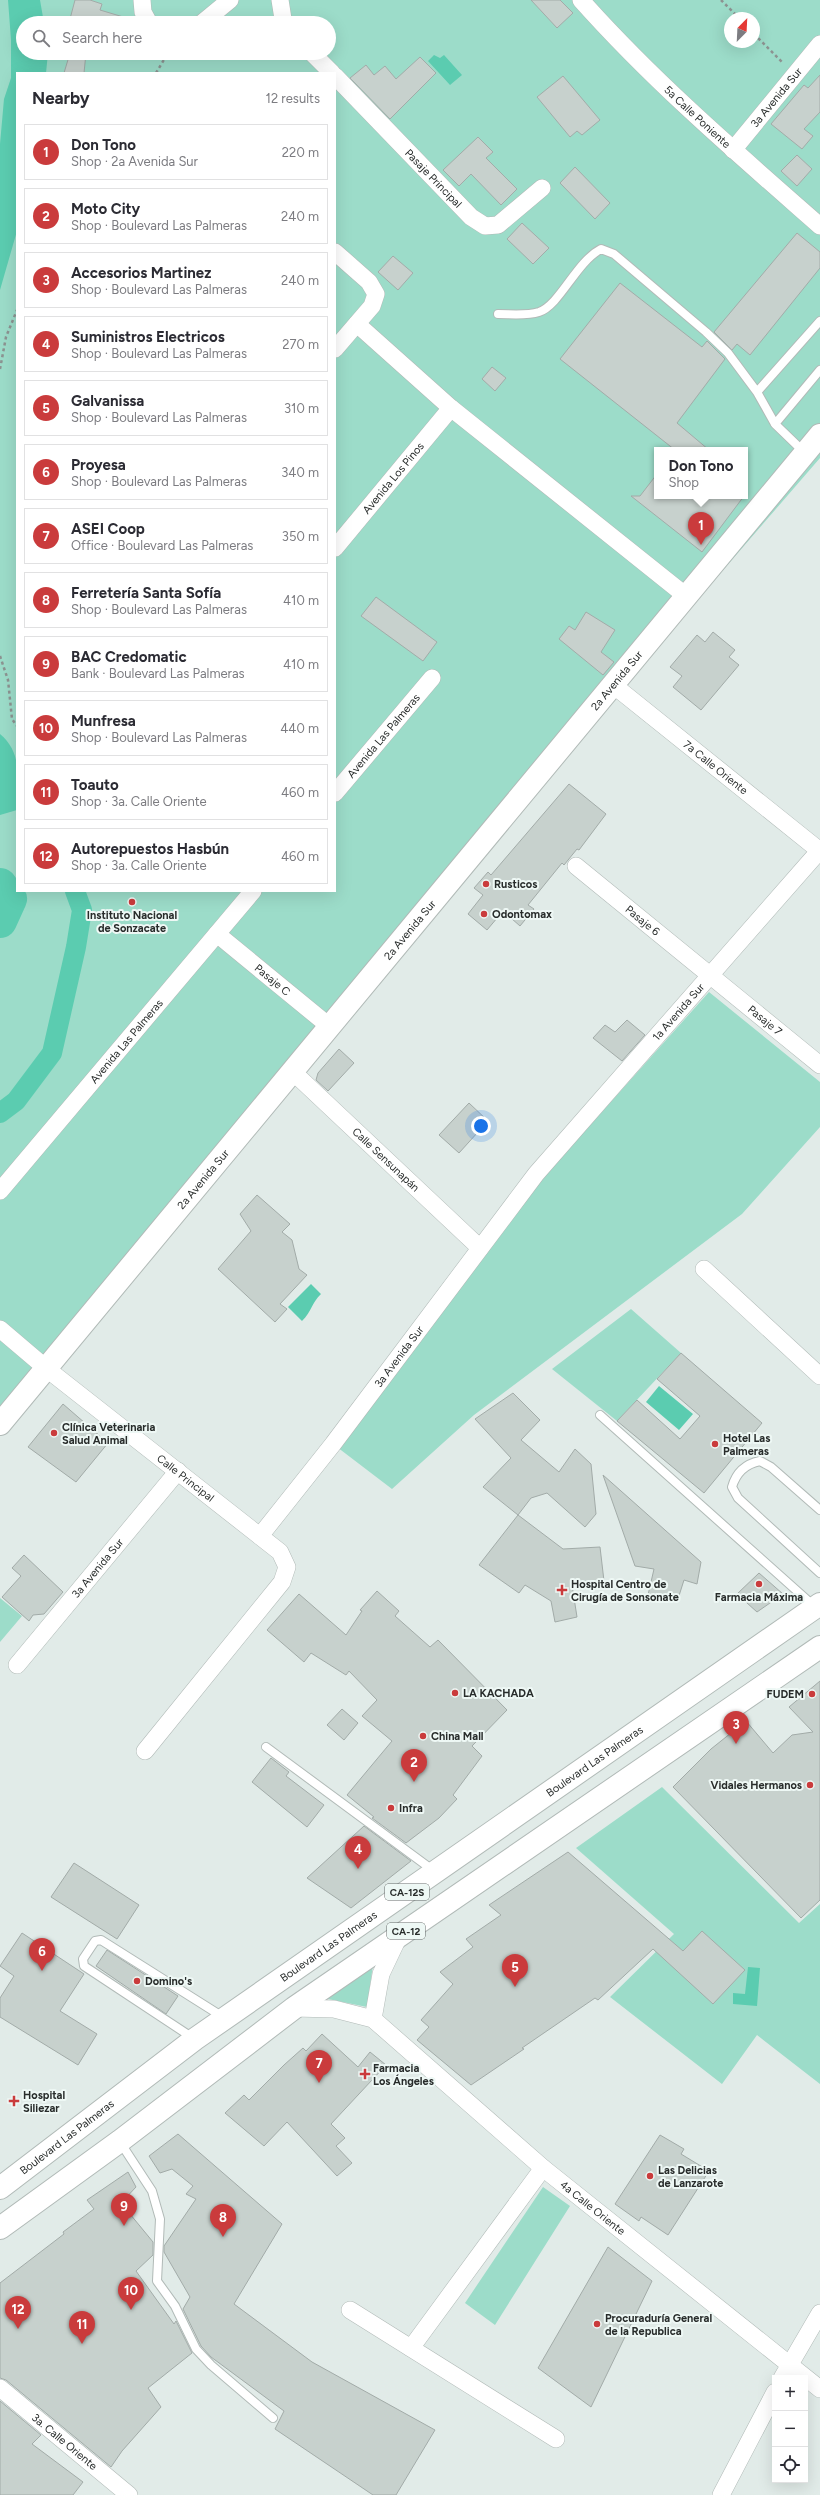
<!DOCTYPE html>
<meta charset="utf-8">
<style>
:root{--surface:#fff;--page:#f7f7f7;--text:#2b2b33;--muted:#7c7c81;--line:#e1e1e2;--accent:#ca3b3c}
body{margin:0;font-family:Figtree,sans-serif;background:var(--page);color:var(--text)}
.controls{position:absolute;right:12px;bottom:12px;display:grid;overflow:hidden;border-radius:0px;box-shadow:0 4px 16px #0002}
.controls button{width:36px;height:36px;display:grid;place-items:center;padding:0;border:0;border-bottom:1px solid var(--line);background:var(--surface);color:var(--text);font:20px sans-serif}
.compass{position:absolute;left:724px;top:12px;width:36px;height:36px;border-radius:50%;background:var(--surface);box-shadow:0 4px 16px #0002;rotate:24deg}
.you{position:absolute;left:481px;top:1126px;width:14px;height:14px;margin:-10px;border:3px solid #fff;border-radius:50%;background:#1a73e8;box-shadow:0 0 0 6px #1a73e833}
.badge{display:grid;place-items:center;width:26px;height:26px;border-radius:50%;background:var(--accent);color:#fff;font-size:13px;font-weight:700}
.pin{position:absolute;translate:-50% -33px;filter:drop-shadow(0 1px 2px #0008)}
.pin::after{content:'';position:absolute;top:21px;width:14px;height:12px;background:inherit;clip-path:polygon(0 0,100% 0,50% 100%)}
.popup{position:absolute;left:654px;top:447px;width:94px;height:52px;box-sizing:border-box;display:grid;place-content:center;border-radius:0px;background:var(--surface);filter:drop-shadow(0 1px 3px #0005);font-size:13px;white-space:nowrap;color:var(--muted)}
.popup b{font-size:15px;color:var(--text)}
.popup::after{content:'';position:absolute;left:50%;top:100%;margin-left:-8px;border:8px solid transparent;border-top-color:var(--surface)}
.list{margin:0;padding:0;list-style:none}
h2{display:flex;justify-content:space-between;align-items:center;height:52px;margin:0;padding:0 16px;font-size:17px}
h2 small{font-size:13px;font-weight:400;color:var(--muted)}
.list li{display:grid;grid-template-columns:26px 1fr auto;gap:12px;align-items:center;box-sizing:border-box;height:56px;margin:0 8px 8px;padding:0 8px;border:1px solid var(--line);border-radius:0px}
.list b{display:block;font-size:15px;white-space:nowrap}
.list p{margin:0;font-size:13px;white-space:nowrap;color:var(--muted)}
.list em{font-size:13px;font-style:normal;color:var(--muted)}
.icon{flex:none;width:22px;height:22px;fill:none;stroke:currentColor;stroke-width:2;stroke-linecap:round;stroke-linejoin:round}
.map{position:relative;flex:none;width:820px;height:2495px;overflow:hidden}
.search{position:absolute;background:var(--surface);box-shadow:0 4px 16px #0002;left:16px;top:16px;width:320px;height:44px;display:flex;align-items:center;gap:10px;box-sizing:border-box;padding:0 14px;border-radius:22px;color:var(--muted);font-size:15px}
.panel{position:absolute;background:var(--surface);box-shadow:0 4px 16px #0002;left:16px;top:72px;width:320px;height:820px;border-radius:0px}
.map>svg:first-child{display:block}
.green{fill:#9cdcc9;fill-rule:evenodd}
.water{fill:#5bccb0}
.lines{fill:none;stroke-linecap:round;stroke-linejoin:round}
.canal{stroke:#5bccb0;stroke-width:20}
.river{stroke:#5bccb0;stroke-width:34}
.building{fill:#c7d1cd;stroke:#a2aba8}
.lane-casing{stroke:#b1bab7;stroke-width:10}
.street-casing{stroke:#b1bab7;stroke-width:18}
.secondary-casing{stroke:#b1bab7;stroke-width:24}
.primary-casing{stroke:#b1bab7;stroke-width:24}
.path{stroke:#8c9391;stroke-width:2.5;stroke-dasharray:3 3;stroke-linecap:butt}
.lane{stroke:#fff;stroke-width:8}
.street{stroke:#fff;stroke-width:17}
.secondary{stroke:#fff;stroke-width:22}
.primary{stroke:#fff;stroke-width:22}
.poi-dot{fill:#ca3b3c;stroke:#eef8f5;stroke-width:1.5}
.labels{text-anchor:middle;stroke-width:4;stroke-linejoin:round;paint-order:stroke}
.shield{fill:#eef8f5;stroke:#636968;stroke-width:1}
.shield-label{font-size:10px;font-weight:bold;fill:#282c2b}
.street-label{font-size:11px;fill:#282c2b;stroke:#eef8f5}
.poi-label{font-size:11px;font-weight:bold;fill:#282c2b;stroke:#eef8f5;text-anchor:start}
</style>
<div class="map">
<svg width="820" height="2495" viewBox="0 0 820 2495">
<rect width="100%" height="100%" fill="#e1ebe8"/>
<path class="green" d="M0,0H820V458L0,1406ZM730,18H754V42H730ZM23,23H329V53H23ZM17,73H335V891H17ZM657,450H745V496H657Z
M709,992L820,1082V1127L742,1214L474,1415L392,1489L333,1444L542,1179Z
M631,1309L681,1353L617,1421L552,1369Z
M0,1598L22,1616L0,1642Z
M662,1787L799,1923L820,1904V2084L757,2035L722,2084L610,1997L674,1934L576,1848Z
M373,1965L367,2007L328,1999V1997Z
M543,2187L570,2206L495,2325L465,2303Z"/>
<path class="water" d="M8,0H40L44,23H23V53H48L46,73H17V231L0,290V144L4,99L11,78V40Z
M434,55L440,58L444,55L462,75L450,85L428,61Z
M0,734C24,754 17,782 17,810L0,815Z
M311,1284L321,1294C311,1304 312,1311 302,1321L288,1307Z
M659,1386L693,1414L679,1430L646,1402Z
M748,1967L760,1968L757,2006L733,2004V1993L745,1994Z"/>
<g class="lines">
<path class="canal" d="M0,1113L16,1101L52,1053L76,947L82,910L75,891"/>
<path class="river" d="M0,885L10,899L0,921"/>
</g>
<path class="building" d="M75,0H90L102,4L100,10L130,19L129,23H85L70,19Z
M531,0H560L573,13L557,28Z
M70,53H86L84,73H64Z
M420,57L436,73L390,119L350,78L366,65L374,75L385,66L396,79Z
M820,75V112L804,129L813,136L802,149L771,124L804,85L808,88Z
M563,76L600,120L582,135L577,131L570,137L537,97Z
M478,137L493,152L486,158L517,189L501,205L471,174L459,186L443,170Z
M797,155L812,169L797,186L781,171Z
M575,167L610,203L595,219L560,183Z
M522,223L549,248L533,264L507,239Z
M797,233L820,252V268L750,355L737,344L732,350L714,332Z
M393,256L413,273L398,290L378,272Z
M620,283L702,347L707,341L725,359L677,423L709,450H675L560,359Z
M492,367L506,378L495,391L482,379Z
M657,474V496H744L702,552L631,496H640Z
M376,597L437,642L423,661L361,616Z
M586,612L615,630L601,652L614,662L603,675L559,639L569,626L575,630Z
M713,632L735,650L729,657L739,665L701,710L673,687L682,676L670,667L697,635L705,642Z
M569,784L606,814L579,850L577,849L564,865L562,863L528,905L534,909L520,926L503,911L487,930L468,914L483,895L474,888L488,872L491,875Z
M627,1020L645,1035L622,1061L593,1038L605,1025L615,1032Z
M339,1049L354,1063L328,1091L316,1080L318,1073Z
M469,1103L488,1121L459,1153L439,1135Z
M257,1195L290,1224L282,1232L292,1240L299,1269L307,1275L280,1304L287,1309L275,1322L218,1269L251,1231L240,1214Z
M681,1353L762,1423L704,1493L617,1421L637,1400L680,1439L700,1416L657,1379Z
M513,1393L540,1420L521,1440L559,1472L575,1449L591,1464L596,1514L585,1527L547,1493L531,1498L518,1515L483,1487L511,1458L475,1419Z
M63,1404L108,1443L76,1482L28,1447Z
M603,1475L701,1562L697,1584L684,1580L677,1602L648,1595L654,1569L635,1566Z
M518,1515L563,1549L600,1547L604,1581L572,1585L577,1617L555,1622L551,1601L525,1585L519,1593L479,1565Z
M24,1555L63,1592L44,1614L33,1615L29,1621L2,1597L21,1576L12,1568Z
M759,1573L783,1594L757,1612L737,1594Z
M377,1591L399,1611L395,1616L430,1647L438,1640L507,1710L472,1746L482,1756L453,1795L457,1799L439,1818L406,1843L372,1818L374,1817L347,1795L392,1741L362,1716L377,1700L349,1671L346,1675L311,1653L304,1662L267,1630L299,1594L346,1635L362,1611L360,1610Z
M820,1681V1900L801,1918L673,1787L711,1749L746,1721L773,1753L792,1735L813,1732L789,1707Z
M342,1709L358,1723L344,1740L327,1725Z
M271,1758L289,1772L286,1776L324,1805L307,1827L252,1782Z
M364,1826L411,1861L351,1908L307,1878Z
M568,1852L683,1951L702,1931L745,1970L713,2004L653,1949L598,2000L595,1998L522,2048L524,2049L471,2085L417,2040L429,2027L421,2020L453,1984L440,1972L473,1947L466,1939L501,1915L489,1905Z
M74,1863L139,1905L117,1939L51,1897Z
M22,1933L84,1974L60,2011L97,2034L78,2065L0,2017V1998L14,1976L0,1966Z
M107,1950L178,1996L166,2014L96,1966Z
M322,2034L358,2067L370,2052L386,2065L331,2124L345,2138L336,2146L352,2163L337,2176L287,2122L264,2146L225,2113L244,2095L249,2100L284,2065L303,2048L306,2051Z
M178,2134L282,2224L234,2304L312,2362L435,2430L396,2495H373L275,2429L284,2411L211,2357L201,2346L183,2309L190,2297L164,2252V2246L196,2199L186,2194L193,2186L172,2169L160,2173L149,2156Z
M660,2135L684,2149L681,2154L709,2171L668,2235L641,2217L639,2221L615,2204Z
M128,2172L136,2187L121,2203L153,2242V2255L136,2271L174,2324L176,2321L192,2353L148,2388L161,2407L122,2451L111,2467L6,2380L0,2378V2283L64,2234L63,2232L94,2209L87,2200Z
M608,2247L652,2281L591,2407L538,2368Z
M0,2401L41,2435L32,2444L83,2482L73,2495H0Z"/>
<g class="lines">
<defs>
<path id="lane" d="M498,314C511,314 526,316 539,312C560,305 576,262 601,249L614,254L706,332L728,353L757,392L775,424L804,452
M757,392L820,321
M775,424L820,370
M600,1415L815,1607
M820,1510L771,1467L760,1461C745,1464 736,1473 732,1487L738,1498L820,1573
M266,1747L434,1871
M193,2038L84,1966L83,1959L95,1941L101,1940L223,2017
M120,2142L152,2191L160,2219L157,2281L175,2306L196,2349L211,2365L273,2418"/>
<g id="street">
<path d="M142,0L143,12L149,23"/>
<path d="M280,0L283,19L286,23"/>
<path id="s1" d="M581,0C654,82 738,154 820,226"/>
<path d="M202,23L230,0"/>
<path d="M312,53L332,73"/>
<path id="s2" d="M335,76L471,217L485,226L498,225L542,188"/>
<path id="s3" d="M733,150L820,44"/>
<path d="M335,252L369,282L376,294L372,306L335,349"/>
<path d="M357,324L451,408L686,596"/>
<path id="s4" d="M335,548L451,408"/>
<path id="s5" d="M612,684L820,851"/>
<path id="s6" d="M335,793L432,678"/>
<path id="s7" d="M576,866L820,1065"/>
<path id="s8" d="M217,934L329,1026"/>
<path id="s9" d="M292,1071L480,1248"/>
<path id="s10" d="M0,1191L253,891"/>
<path d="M704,1269L820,1376"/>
<path id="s11" d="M0,1329L47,1369L280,1552L287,1567L282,1582L145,1751"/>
<path id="s12" d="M260,1536L333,1444L536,1174L820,850"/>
<path id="s13" d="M17,1665L178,1471"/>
<path id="s14" d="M294,2008L334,2009L373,2019L543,2168L820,2389"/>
<path d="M373,2019L381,1974L399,1936"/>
<path d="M350,2310L556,2439"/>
<path d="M411,2348L543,2168"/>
<path d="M782,2378L820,2313"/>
<path id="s15" d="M0,2388L129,2495"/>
<path d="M721,2495L775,2392"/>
</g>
<g id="secondary">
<path id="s16" d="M0,1424L820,435"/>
</g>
<g id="primary">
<path id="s17" d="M0,2188L195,2039L820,1604"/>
<path d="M0,2228L120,2141L294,2008L820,1647"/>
</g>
</defs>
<use href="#lane" class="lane-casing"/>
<use href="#street" class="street-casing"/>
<use href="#secondary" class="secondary-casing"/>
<use href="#primary" class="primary-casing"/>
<path class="path" d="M721,0L739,18
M754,34L782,62
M156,73L168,53
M0,369L6,337L17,310
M0,656L8,680L12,719L17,726"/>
<use href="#lane" class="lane"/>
<use href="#street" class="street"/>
<use href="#secondary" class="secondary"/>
<use href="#primary" class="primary"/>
</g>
<g class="poi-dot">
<circle cx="486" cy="884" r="4"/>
<circle cx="132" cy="902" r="4"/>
<circle cx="484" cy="914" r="4"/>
<circle cx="54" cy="1433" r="4"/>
<circle cx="715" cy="1444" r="4"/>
<circle cx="759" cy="1584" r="4"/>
<path d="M560 1584h4v4h4v4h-4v4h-4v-4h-4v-4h4z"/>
<circle cx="455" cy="1693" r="4"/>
<circle cx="812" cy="1694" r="4"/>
<circle cx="423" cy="1736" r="4"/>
<circle cx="810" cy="1785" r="4"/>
<circle cx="391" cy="1808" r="4"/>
<circle cx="137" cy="1981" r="4"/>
<path d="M363 2068h4v4h4v4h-4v4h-4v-4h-4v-4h4z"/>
<path d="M12 2095h4v4h4v4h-4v4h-4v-4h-4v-4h4z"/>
<circle cx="650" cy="2176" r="4"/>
<circle cx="597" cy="2324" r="4"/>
</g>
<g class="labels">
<g class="shield">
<rect x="385" y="1884" width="44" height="16" rx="3"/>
<rect x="387" y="1923" width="38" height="16" rx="3"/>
</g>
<g class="shield-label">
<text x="407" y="1896">CA-12S</text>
<text x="406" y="1935">CA-12</text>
</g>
<g class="street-label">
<text dy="4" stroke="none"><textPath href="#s3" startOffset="68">3a Avenida Sur</textPath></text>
<text dy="4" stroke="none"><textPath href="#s1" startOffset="165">5a Calle Poniente</textPath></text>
<text dy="4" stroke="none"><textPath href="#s2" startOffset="142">Pasaje Principal</textPath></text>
<text dy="4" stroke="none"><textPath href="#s4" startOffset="91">Avenida Los Pinos</textPath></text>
<text dy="4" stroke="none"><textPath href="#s16" startOffset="966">2a Avenida Sur</textPath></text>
<text dy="4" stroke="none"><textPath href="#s6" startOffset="75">Avenida Las Palmeras</textPath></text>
<text dy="4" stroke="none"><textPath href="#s5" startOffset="133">7a Calle Oriente</textPath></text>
<text dy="4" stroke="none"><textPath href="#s7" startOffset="86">Pasaje 6</textPath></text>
<text dy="4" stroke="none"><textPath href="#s16" startOffset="642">2a Avenida Sur</textPath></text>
<text dy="4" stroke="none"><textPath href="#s8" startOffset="72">Pasaje C</textPath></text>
<text dy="4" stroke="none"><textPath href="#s12" startOffset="671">1a Avenida Sur</textPath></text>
<text dy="4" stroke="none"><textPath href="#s7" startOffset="244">Pasaje 7</textPath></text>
<text dy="4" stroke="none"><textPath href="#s10" startOffset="196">Avenida Las Palmeras</textPath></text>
<text dy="4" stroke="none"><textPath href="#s9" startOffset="129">Calle Sensunapán</textPath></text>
<text dy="4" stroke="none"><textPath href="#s16" startOffset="318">2a Avenida Sur</textPath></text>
<text dy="4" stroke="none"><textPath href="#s12" startOffset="227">3a Avenida Sur</textPath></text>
<text dy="4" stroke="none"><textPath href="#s11" startOffset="238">Calle Principal</textPath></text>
<text dy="4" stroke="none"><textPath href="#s13" startOffset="126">3a Avenida Sur</textPath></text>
<text dy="4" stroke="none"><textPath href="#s17" startOffset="732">Boulevard Las Palmeras</textPath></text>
<text dy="4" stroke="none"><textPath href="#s17" startOffset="408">Boulevard Las Palmeras</textPath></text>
<text dy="4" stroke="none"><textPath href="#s17" startOffset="84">Boulevard Las Palmeras</textPath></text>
<text dy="4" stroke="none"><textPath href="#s14" startOffset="370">4a Calle Oriente</textPath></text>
<text dy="4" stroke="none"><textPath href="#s15" startOffset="84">3a. Calle Oriente</textPath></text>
</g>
<g class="poi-label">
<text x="494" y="888">Rusticos</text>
<text x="492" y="918">Odontomax</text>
<text x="132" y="919" text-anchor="middle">Instituto Nacional<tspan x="132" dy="13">de Sonzacate</tspan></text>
<text x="62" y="1431">Clínica Veterinaria<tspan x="62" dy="13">Salud Animal</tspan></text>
<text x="723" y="1442">Hotel Las<tspan x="723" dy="13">Palmeras</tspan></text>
<text x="571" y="1588">Hospital Centro de<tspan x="571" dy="13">Cirugía de Sonsonate</tspan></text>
<text x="759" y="1601" text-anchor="middle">Farmacia Máxima</text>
<text x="463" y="1697">LA KACHADA</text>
<text x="804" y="1698" text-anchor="end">FUDEM</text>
<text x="431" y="1740">China Mall</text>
<text x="802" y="1789" text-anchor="end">Vidales Hermanos</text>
<text x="399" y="1812">Infra</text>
<text x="145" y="1985">Domino's</text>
<text x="373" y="2072">Farmacia<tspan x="373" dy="13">Los Ángeles</tspan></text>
<text x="23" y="2099">Hospital<tspan x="23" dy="13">Siliezar</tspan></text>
<text x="658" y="2174">Las Delicias<tspan x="658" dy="13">de Lanzarote</tspan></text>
<text x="605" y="2322">Procuraduría General<tspan x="605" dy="13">de la Republica</tspan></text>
</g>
</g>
</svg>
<div class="controls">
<button>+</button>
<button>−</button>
<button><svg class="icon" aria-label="locate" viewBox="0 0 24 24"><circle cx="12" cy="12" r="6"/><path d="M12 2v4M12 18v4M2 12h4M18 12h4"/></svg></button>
</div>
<svg class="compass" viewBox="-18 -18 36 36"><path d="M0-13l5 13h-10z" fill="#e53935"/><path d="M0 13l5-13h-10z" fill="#7c7c81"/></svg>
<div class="you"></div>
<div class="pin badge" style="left:701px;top:545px">1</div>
<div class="popup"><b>Don Tono</b>Shop</div>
<div class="pin badge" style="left:414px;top:1782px">2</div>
<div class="pin badge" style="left:736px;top:1744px">3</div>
<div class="pin badge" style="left:358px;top:1869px">4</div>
<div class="pin badge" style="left:515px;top:1987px">5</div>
<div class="pin badge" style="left:42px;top:1971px">6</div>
<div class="pin badge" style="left:319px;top:2083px">7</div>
<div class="pin badge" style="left:223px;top:2237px">8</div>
<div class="pin badge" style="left:124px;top:2226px">9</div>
<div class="pin badge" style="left:131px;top:2310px">10</div>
<div class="pin badge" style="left:82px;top:2344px">11</div>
<div class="pin badge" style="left:18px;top:2329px">12</div>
<div class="search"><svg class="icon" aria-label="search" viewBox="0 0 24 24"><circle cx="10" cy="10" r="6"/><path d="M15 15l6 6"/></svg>Search here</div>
<section class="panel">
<h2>Nearby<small>12 results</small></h2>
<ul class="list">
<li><span class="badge">1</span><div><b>Don Tono</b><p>Shop · 2a Avenida Sur</p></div><em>220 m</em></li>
<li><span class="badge">2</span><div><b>Moto City</b><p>Shop · Boulevard Las Palmeras</p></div><em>240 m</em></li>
<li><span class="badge">3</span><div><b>Accesorios Martinez</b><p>Shop · Boulevard Las Palmeras</p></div><em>240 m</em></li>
<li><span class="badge">4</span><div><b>Suministros Electricos</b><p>Shop · Boulevard Las Palmeras</p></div><em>270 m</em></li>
<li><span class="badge">5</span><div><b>Galvanissa</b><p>Shop · Boulevard Las Palmeras</p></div><em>310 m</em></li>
<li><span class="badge">6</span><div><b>Proyesa</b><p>Shop · Boulevard Las Palmeras</p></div><em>340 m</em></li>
<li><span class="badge">7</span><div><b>ASEI Coop</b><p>Office · Boulevard Las Palmeras</p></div><em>350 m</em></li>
<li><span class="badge">8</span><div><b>Ferretería Santa Sofía</b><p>Shop · Boulevard Las Palmeras</p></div><em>410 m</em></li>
<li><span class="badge">9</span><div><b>BAC Credomatic</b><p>Bank · Boulevard Las Palmeras</p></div><em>410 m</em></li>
<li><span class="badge">10</span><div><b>Munfresa</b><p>Shop · Boulevard Las Palmeras</p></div><em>440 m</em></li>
<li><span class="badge">11</span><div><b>Toauto</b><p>Shop · 3a. Calle Oriente</p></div><em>460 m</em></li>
<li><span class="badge">12</span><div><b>Autorepuestos Hasbún</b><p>Shop · 3a. Calle Oriente</p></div><em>460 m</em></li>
</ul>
</section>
</div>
